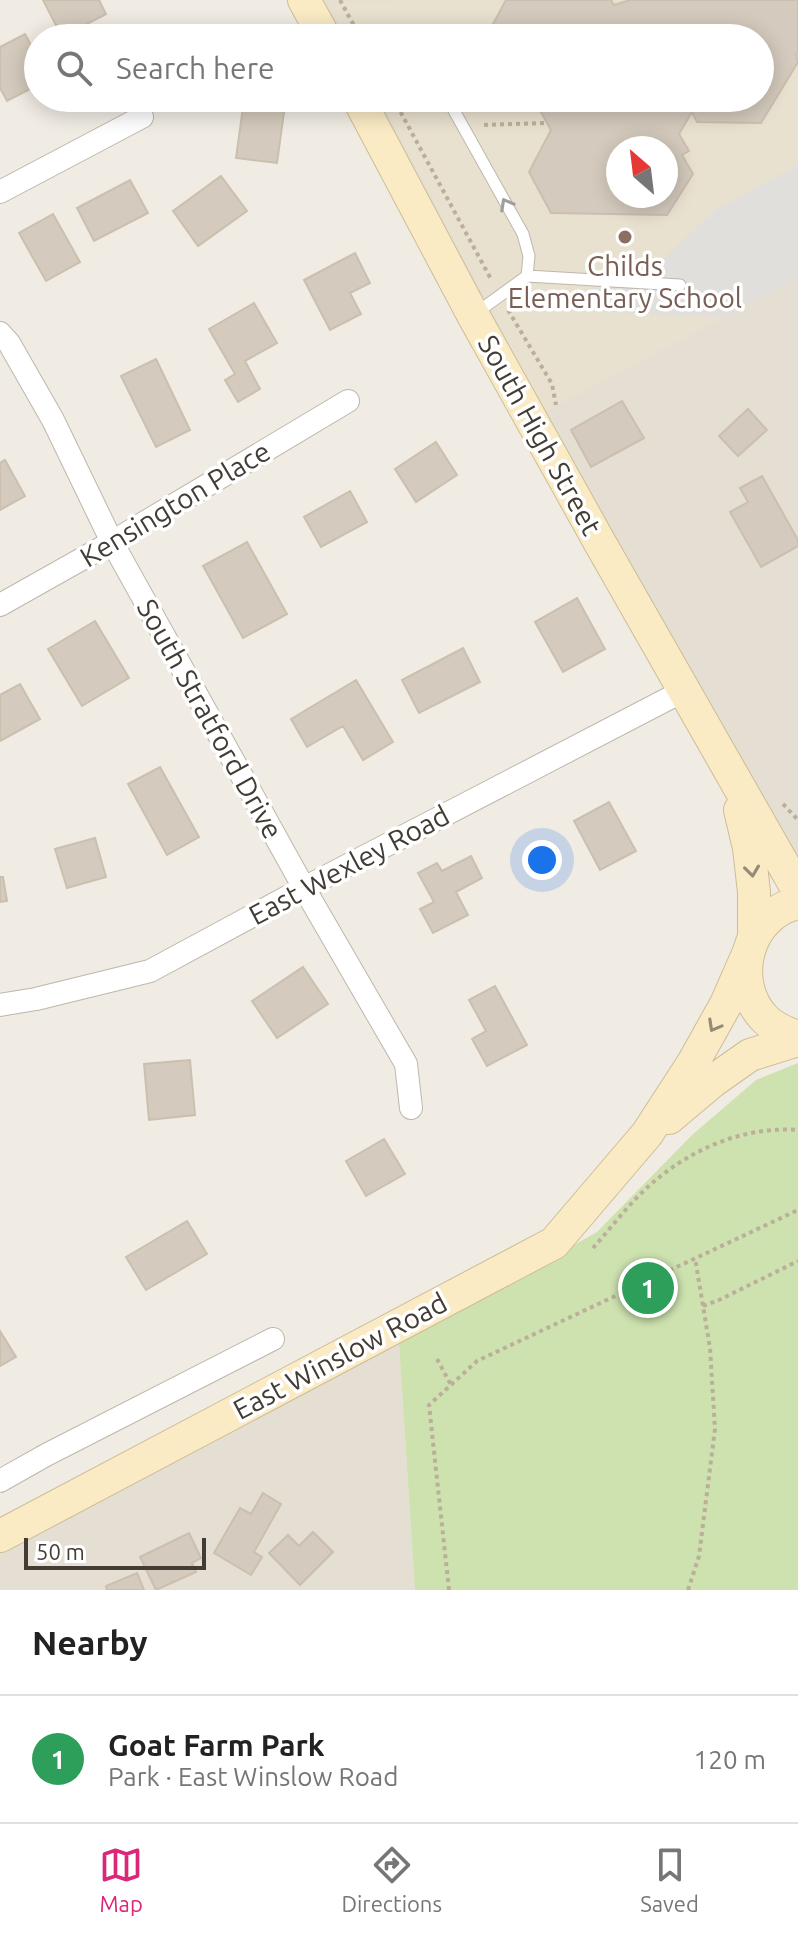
<!DOCTYPE html>
<meta charset="utf-8">
<style>
:root{--surface:#fff;--page:#f6f6f6;--text:#222;--muted:#767676;--line:#e0e0e0;--accent:#db2777}
body{margin:0;font-family:Ubuntu,sans-serif;background:var(--page);color:var(--text)}
.compass{position:absolute;left:606px;top:136px;width:72px;height:72px;border-radius:50%;background:var(--surface);box-shadow:0 4px 20px #0003;rotate:332deg}
.scale{position:absolute;left:24px;bottom:20px;width:182px;box-sizing:border-box;padding-left:8px;border:4px solid #423c35;border-top:0;font-size:22px;line-height:28px;white-space:nowrap;color:#423c35;-webkit-text-stroke:6px #fff;paint-order:stroke}
.you{position:absolute;left:542px;top:860px;width:28px;height:28px;margin:-20px;border:6px solid #fff;border-radius:50%;background:#1a73e8;box-shadow:0 0 0 12px #1a73e833}
.badge{display:grid;place-items:center;width:52px;height:52px;border-radius:50%;background:var(--accent);color:#fff;font-size:26px;font-weight:700}
.pin{position:absolute;translate:-50% -50%;border:4px solid #fff;box-shadow:0 2px 8px #0006}
.list{margin:0;padding:0;list-style:none}
h2{display:flex;justify-content:space-between;align-items:center;height:104px;margin:0;padding:0 32px;font-size:34px}
h2 small{font-size:26px;font-weight:400;color:var(--muted)}
.list li{display:grid;grid-template-columns:52px 1fr auto;gap:24px;align-items:center;box-sizing:border-box;height:128px;padding:0 32px;border-top:2px solid var(--line)}
.list b{display:block;font-size:30px;white-space:nowrap}
.list p{margin:0;font-size:26px;white-space:nowrap;color:var(--muted)}
.list em{font-size:26px;font-style:normal;color:var(--muted)}
.icon{flex:none;width:44px;height:44px;fill:none;stroke:currentColor;stroke-width:2;stroke-linecap:round;stroke-linejoin:round}
.map{position:relative;flex:none;width:798px;height:1590px;overflow:hidden}
.search{position:absolute;background:var(--surface);box-shadow:0 4px 20px #0003;left:24px;right:24px;top:24px;height:88px;display:flex;align-items:center;gap:20px;box-sizing:border-box;padding:0 28px;border-radius:44px;color:var(--muted);font-size:30px}
.sheet{height:232px;background:var(--surface)}
nav{display:flex;justify-content:space-around;align-items:center;box-sizing:border-box;height:112px;border-top:2px solid var(--line);background:var(--surface);font-size:22px;color:var(--muted)}
nav a{display:grid;justify-items:center;gap:4px}
nav .on{color:var(--accent)}
.map>svg:first-child{display:block}
.residential{fill:#e4ded3;fill-rule:evenodd}
.education{fill:#e9e1cf;fill-rule:evenodd}
.green{fill:#cde2af}
.parking{fill:#e1dfdc}
.building{fill:#d4cabd;stroke:#cbbfae;stroke-width:2;fill-rule:evenodd}
.lines{fill:none;stroke-linecap:round;stroke-linejoin:round}
.lane-casing{stroke:#beb6ab;stroke-width:13}
.street-casing{stroke:#beb6ab;stroke-width:24}
.secondary-casing{stroke:#cdbd97;stroke-width:34}
.path{stroke:#bcaf9a;stroke-width:4;stroke-dasharray:4 4;stroke-linecap:butt}
.lane{stroke:#fff;stroke-width:11}
.street{stroke:#fff;stroke-width:22}
.secondary{stroke:#faebc5;stroke-width:32}
.oneway{stroke:#a09e9a}
.oneway2{stroke:#958b76}
.education-dot{fill:#8d6e63;stroke:#fff;stroke-width:3}
.labels{text-anchor:middle;stroke-width:7;stroke-linejoin:round;paint-order:stroke}
.education-label{font-size:28px;fill:#785e54;stroke:#fff}
.street-label{font-size:28px;fill:#423c35;stroke:#fff}
</style>
<div class="map">
<svg width="798" height="1590" viewBox="0 0 798 1590">
<rect width="100%" height="100%" fill="#f0ece4"/>
<path class="residential" d="M312,0H798V867L367,98H760V38H333ZM618,148H666V196H618Z
M399,1344L415,1590H0V1549Z"/>
<path class="education" d="M798,0V278L545,412L379,98H760V38H347L327,1ZM618,148H666V196H618Z"/>
<path class="green" d="M798,1063V1590H415L399,1344L597,1232L692,1135L756,1080Z"/>
<path class="parking" d="M798,165V278L724,317L570,311V296L657,264L714,211Z"/>
<path class="building" d="M43,0H99L106,14L62,37Z
M506,0H611L614,5L630,0H798V54L796,55L798,62L761,123L697,122L692,112L679,134L689,151L682,155L693,174L667,215L551,213L529,172L551,130L533,98H760V38H500L493,24ZM618,148H666V196H618Z
M25,34L38,59V85L7,101L0,88V47Z
M244,100L285,105L277,163L236,158Z
M221,176L247,211L198,246L173,211Z
M130,180L148,213L94,241L77,208Z
M53,214L80,262L46,281L19,233Z
M355,253L370,283L350,293L361,314L330,330L304,280Z
M254,303L277,343L245,361L260,389L238,402L225,380L235,374L209,329Z
M156,359L190,430L156,447L121,376Z
M622,401L644,438L591,467L571,430Z
M748,409L767,430L738,456L719,436Z
M436,442L457,475L416,502L395,469Z
M5,460L25,496L0,510V463Z
M762,476L798,540V546L761,567L730,512L748,502L740,488Z
M350,491L367,522L321,547L304,517Z
M247,542L287,614L243,638L203,566Z
M577,598L605,649L563,672L535,622Z
M95,621L129,678L82,706L48,649Z
M463,648L480,682L419,713L402,680Z
M356,680L393,742L363,760L343,726L307,747L291,719Z
M20,684L40,719L0,741V695Z
M160,767L199,837L167,855L128,784Z
M609,802L636,851L600,870L574,821Z
M95,838L106,877L67,888L55,849Z
M471,856L482,878L456,892L468,915L433,933L420,909L434,902L418,873L437,863L442,871Z
M0,877H3L7,901L0,902Z
M303,967L328,1004L277,1038L252,1001Z
M495,986L527,1045L487,1066L472,1039L486,1031L469,1000Z
M190,1060L195,1115L149,1120L144,1064Z
M384,1139L405,1174L366,1196L346,1161Z
M187,1221L207,1254L146,1290L126,1257Z
M0,1331L16,1357L0,1366Z
M263,1493L281,1504L254,1552L262,1557L251,1575L214,1553L240,1508L251,1514Z
M313,1532L333,1552L300,1585L269,1553L288,1535L299,1546Z
M189,1533L201,1558L192,1563L196,1572L156,1590L140,1557Z
M137,1573L144,1590H107L106,1586Z"/>
<g class="lines">
<defs>
<path id="lane" d="M372,38L375,36L391,38
M447,98L523,234L529,256L527,276
M476,313L527,276L680,285"/>
<path id="street" d="M0,192L142,117
M0,333L9,343L53,420L112,542L304,888L406,1064L411,1108
M0,605L112,542L348,401
M0,1005L36,999L150,971L304,888L685,690
M0,1481L46,1455L273,1339"/>
<path id="secondary" d="M304,0L325,38
M358,98L473,315L600,543L795,885L798,886
M740,810L749,848L754,892V936
M798,903C747,914 729,982 765,1019C774,1028 786,1033 798,1037
M669,1118L713,1081L750,1055L798,1040
M0,1536L554,1243L647,1134L693,1063L726,1004L747,956"/>
</defs>
<use href="#lane" class="lane-casing"/>
<use href="#street" class="street-casing"/>
<use href="#secondary" class="secondary-casing"/>
<path class="path" d="M340,0L358,33
M393,98L492,281
M484,125L547,123
M508,310L552,384L556,405
M783,804L798,820
M593,1248C613,1226 632,1199 656,1180C695,1147 747,1126 798,1130
M703,1306L719,1300L798,1261
M437,1359L451,1385
M449,1590L429,1405L477,1361L798,1210
M688,1590L699,1556L715,1429L710,1348L695,1258"/>
<use href="#lane" class="lane"/>
<use href="#street" class="street"/>
<use href="#secondary" class="secondary"/>
</g>
<defs><path id="oneway-chevron" d="M-2-3.5L2.5 0L-2 3.5" fill="none" stroke-width="1.6" stroke-linecap="round" stroke-linejoin="round" transform="scale(2)"/></defs>
<use class="oneway" href="#oneway-chevron" transform="translate(506 204) rotate(-119)"/>
<g class="oneway2">
<use href="#oneway-chevron" transform="translate(752 871) rotate(83)"/>
<use href="#oneway-chevron" transform="translate(714 1026) rotate(119)"/>
</g>
<circle class="education-dot" cx="625" cy="237" r="8"/>
<g class="labels">
<g class="education-label">
<text x="625" y="276">Childs<tspan x="625" dy="32">Elementary School</tspan></text>
</g>
<g class="street-label">
<text transform="translate(540 435) rotate(61)" y="10">South High Street</text>
<text transform="translate(175 504) rotate(-31)" y="10">Kensington Place</text>
<text transform="translate(210 719) rotate(61)" y="10">South Stratford Drive</text>
<text transform="translate(349 865) rotate(-28)" y="10">East Wexley Road</text>
<text transform="translate(340 1356) rotate(-28)" y="10">East Winslow Road</text>
</g>
</g>
</svg>
<svg class="compass" viewBox="-18 -18 36 36"><path d="M0-13l5 13h-10z" fill="#e53935"/><path d="M0 13l5-13h-10z" fill="#767676"/></svg>
<div class="scale">50 m</div>
<div class="you"></div>
<div class="pin badge" style="left:648px;top:1288px;background:#2e9e5b">1</div>
<div class="search"><svg class="icon" aria-label="search" viewBox="0 0 24 24"><circle cx="10" cy="10" r="6"/><path d="M15 15l6 6"/></svg>Search here</div>
</div>
<section class="sheet">
<h2>Nearby<small></small></h2>
<ul class="list">
<li><span class="badge" style="background:#2e9e5b">1</span><div><b>Goat Farm Park</b><p>Park · East Winslow Road</p></div><em>120 m</em></li>
</ul>
</section>
<nav>
<a class="on"><svg class="icon" aria-label="map" viewBox="0 0 24 24"><path d="M3 6l6-2 6 2 6-2v14l-6 2-6-2-6 2zM9 4v14M15 6v14"/></svg>Map</a>
<a><svg class="icon" aria-label="directions" viewBox="0 0 24 24"><path d="M12 3l9 9-9 9-9-9zM9 14v-3h6M13 9l2 2-2 2"/></svg>Directions</a>
<a><svg class="icon" aria-label="saved" viewBox="0 0 24 24"><path d="M7 4h10v16l-5-4-5 4z"/></svg>Saved</a>
</nav>
